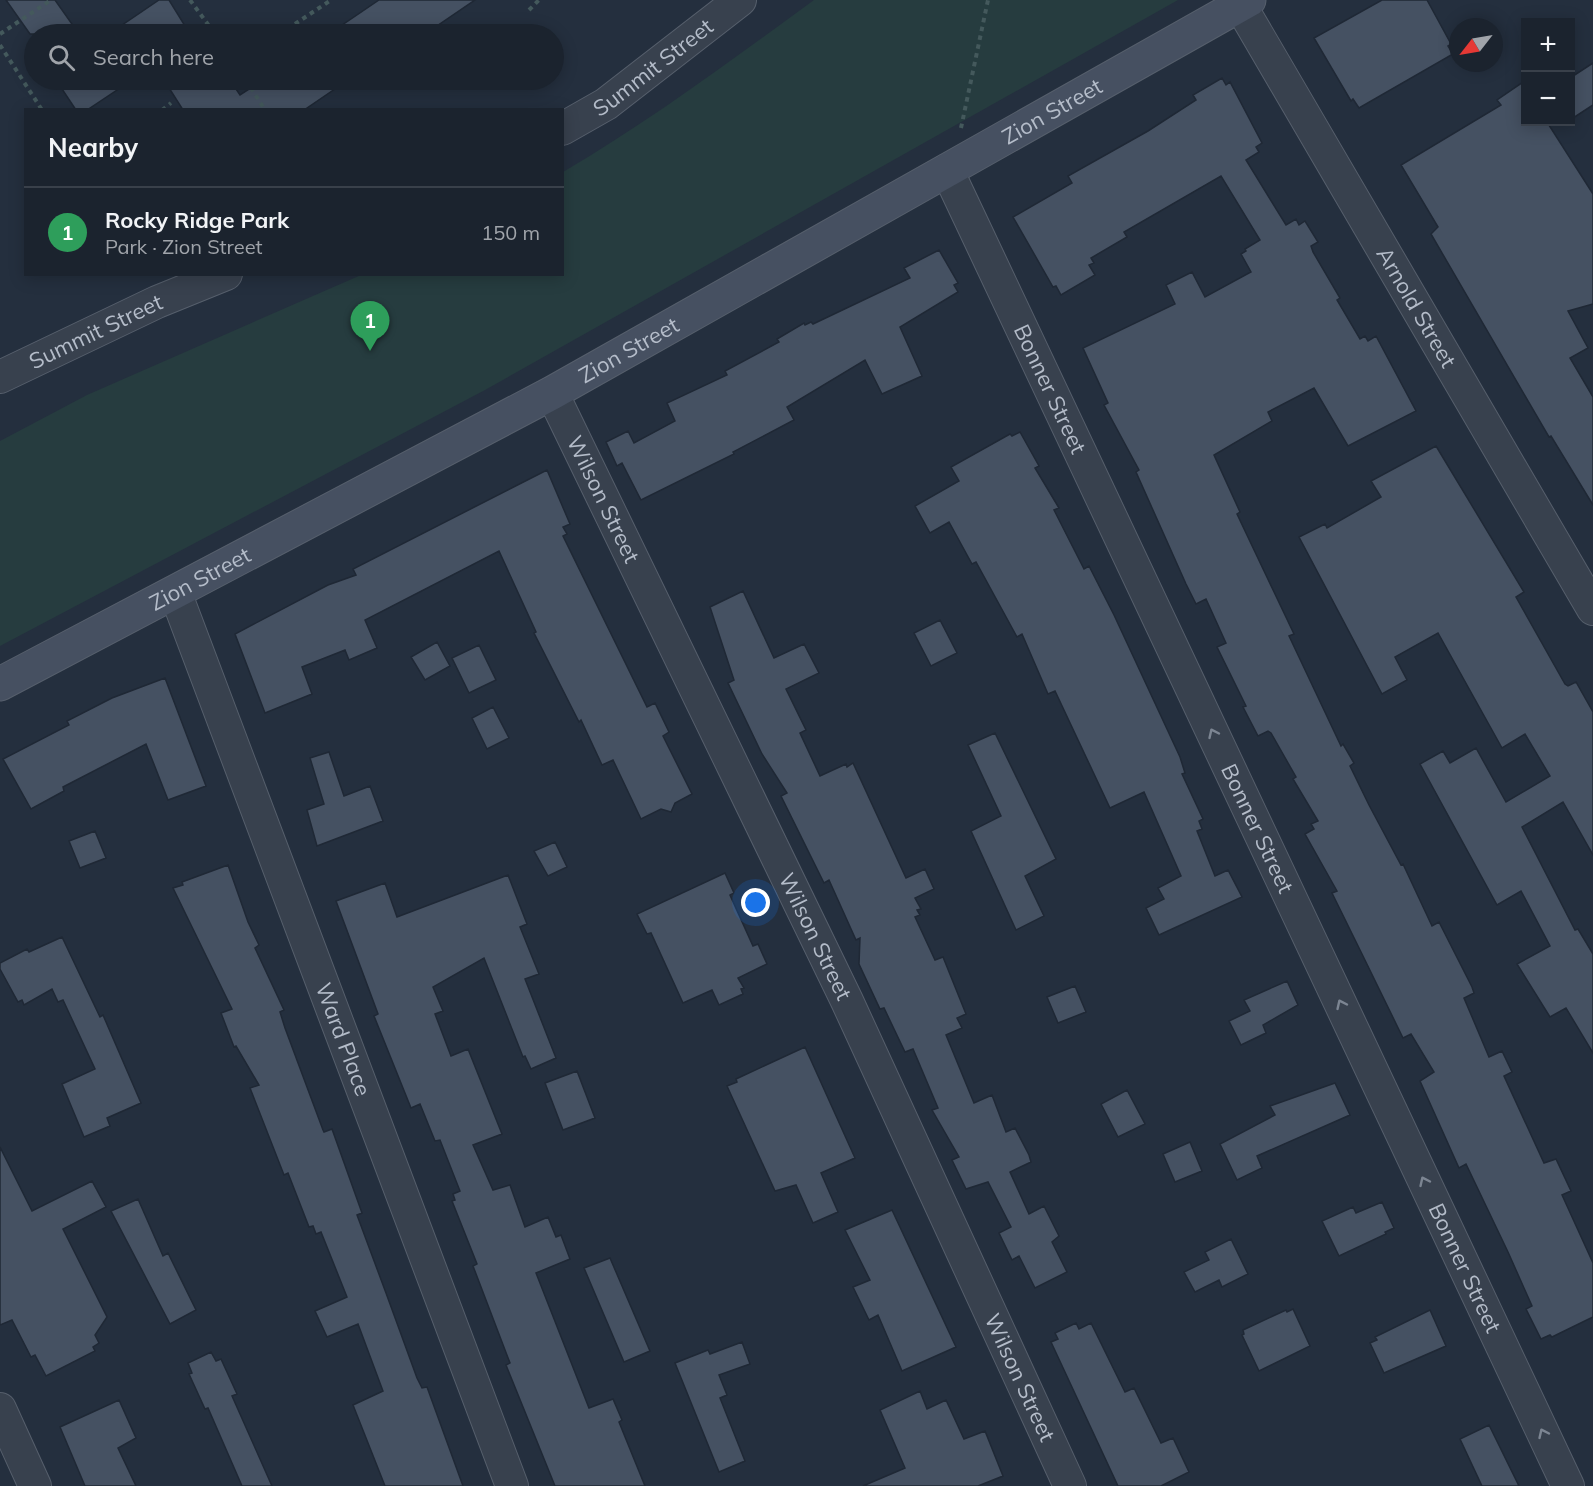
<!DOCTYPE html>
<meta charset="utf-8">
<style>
:root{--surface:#1b232e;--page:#242b36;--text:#f1f3f6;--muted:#a0a4aa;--line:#39404a;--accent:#0b8043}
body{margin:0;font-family:Mulish,sans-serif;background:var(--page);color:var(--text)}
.controls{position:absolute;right:18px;top:18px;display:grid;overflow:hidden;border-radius:0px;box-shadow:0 3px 15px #0003}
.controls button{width:54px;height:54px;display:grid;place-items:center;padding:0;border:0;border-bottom:2px solid var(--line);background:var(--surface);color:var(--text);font:30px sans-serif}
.compass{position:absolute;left:1449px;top:18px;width:54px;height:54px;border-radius:50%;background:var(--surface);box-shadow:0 3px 15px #0003;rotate:239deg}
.you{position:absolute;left:756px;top:903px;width:21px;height:21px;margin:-15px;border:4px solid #fff;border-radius:50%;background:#1a73e8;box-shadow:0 0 0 9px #1a73e833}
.badge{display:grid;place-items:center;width:39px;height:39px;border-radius:50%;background:var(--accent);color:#fff;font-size:20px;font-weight:700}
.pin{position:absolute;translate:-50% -50px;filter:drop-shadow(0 2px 3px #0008)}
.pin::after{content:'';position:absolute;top:32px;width:21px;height:18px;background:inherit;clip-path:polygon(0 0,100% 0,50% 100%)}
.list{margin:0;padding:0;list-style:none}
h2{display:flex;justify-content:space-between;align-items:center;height:78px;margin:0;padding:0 24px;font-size:26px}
h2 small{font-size:20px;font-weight:400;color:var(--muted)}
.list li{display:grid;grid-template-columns:39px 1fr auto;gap:18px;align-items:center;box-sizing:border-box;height:90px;padding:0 24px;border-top:2px solid var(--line)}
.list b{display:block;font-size:22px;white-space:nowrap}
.list p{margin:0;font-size:20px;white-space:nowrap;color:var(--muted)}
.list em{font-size:20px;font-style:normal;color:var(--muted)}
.icon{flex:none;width:33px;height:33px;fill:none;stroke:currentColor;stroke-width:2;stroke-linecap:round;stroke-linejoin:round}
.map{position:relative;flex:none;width:1593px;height:1486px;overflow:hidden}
.search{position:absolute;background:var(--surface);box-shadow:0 3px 15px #0003;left:24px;top:24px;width:540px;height:66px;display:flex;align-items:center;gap:15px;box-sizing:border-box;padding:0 21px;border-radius:33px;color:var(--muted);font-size:22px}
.panel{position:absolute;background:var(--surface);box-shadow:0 3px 15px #0003;left:24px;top:108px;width:540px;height:168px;border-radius:0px}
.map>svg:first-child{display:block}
.green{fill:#263c3f}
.building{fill:#455162;stroke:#1f2835;stroke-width:1.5}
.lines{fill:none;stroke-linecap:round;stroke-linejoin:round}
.minor-casing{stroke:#565f6c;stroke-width:34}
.secondary-casing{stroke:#565f6c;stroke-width:35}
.path{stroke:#44595c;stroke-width:4;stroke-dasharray:4.5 4.5;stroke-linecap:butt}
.minor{stroke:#38414e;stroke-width:32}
.secondary{stroke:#465061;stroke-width:33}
.oneway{stroke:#7c8592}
.labels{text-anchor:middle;stroke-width:4.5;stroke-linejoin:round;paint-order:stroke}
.street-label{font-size:22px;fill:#b4bcc9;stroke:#1d2633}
</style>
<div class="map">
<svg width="1593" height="1486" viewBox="0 0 1593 1486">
<rect width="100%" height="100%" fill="#242f3e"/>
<path class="green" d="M814,0H1178L485,390L0,646V441L87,395L361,275L562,274L563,172C650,121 732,60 814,0Z"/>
<path class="building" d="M6,0H55L79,34H30Z
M159,0H169L190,34H109Z
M379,0H475L425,34H329Z
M1382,0H1427L1451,44L1448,46L1453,54L1359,108L1353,99L1351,101L1314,38Z
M1593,63V105L1570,120V78Z
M1222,78L1226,85L1230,82L1262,143L1256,147L1259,152L1246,160L1286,225L1296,219L1299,225L1305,221L1318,242L1311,246L1313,252L1340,298L1337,300L1360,339L1365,336L1368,341L1376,336L1416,411L1348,446L1314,388L1268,412L1272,421L1214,455L1240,512L1237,514L1294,634L1289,636L1341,746L1343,744L1354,763L1350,766L1369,805L1401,865L1403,864L1432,926L1439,922L1472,987L1474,993L1464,998L1489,1057L1502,1051L1512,1072L1504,1076L1544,1163L1556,1159L1571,1191L1562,1195L1593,1263V1317L1552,1337L1550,1335L1541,1339L1526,1309L1532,1306L1508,1252L1466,1164L1459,1168L1420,1081L1434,1072L1411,1034L1403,1038L1362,954L1332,893L1337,891L1305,834L1314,829L1311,824L1318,821L1293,779L1296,777L1271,733L1268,731L1258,736L1243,707L1246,706L1217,647L1226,643L1206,599L1196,604L1186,584L1136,472L1139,470L1104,405L1108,403L1083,348L1175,304L1166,285L1192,272L1205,297L1251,272L1241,254L1246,251L1245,249L1260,240L1221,176L1124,232L1127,237L1091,258L1094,263L1089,265L1095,275L1061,295L1056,286L1053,287L1013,217L1072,183L1068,176L1148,131L1196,100L1193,95Z
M56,80H132L87,110H76Z
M164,80H230L240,95L263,80H348L304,110H183Z
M1526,80V122H1547L1593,194V304L1568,311L1588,348L1570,358L1593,397V505L1551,436L1549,437L1431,234L1438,227L1401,165L1501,105L1497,100Z
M939,250L958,283L954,285L958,292L900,327L922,376L882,394L865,360L787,407L794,420L733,452L734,454L641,500L622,463L617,466L606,442L628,431L634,443L675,421L667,403L727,375L725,371L779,342L777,339L804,323L805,325L811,322L813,324L910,278L904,268Z
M1020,432L1039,466L1035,468L1059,508L1054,510L1084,569L1089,566L1114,615L1180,757L1185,773L1182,774L1203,819L1199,821L1202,829L1197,831L1215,876L1228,870L1242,897L1159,935L1146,908L1164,899L1158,888L1181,876L1144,792L1110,808L1055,691L1048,694L1022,634L1017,637L976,562L972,564L949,522L930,533L915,506L959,481L951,467L1010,434L1012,436Z
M1436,446L1524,592L1516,597L1565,684L1568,686L1576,682L1593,712V855L1563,802L1522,827L1575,930L1578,929L1593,954V1053L1566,1008L1550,1017L1517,964L1550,946L1521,891L1497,905L1420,764L1443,751L1450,763L1476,748L1506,802L1550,776L1525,734L1502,748L1438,633L1395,657L1407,680L1382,694L1299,537L1325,524L1327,528L1381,497L1371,481Z
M547,470L570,524L563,527L567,534L563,536L647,707L655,703L669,732L663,736L692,794L675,803L671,812L661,809L641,819L613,760L602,765L581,720L579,722L534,633L536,632L499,551L365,620L377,648L349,660L345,650L302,667L312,694L265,713L235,634L328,585L356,575L353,569Z
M743,591L774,658L804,644L819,673L786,689L806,730L800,733L820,776L846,764L847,767L853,763L906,878L925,869L934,889L915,898L921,909L917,910L920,915L915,917L935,960L943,957L966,1014L957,1018L962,1028L946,1035L974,1103L992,1095L1006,1132L1015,1128L1029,1155L1031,1162L1010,1172L1029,1214L1044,1206L1059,1236L1052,1242L1067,1272L1035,1288L1019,1256L1012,1260L999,1233L1011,1227L988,1182L966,1189L952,1160L959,1157L932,1110L938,1108L913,1049L905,1052L884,1008L880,1009L859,964L860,938L856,940L829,880L824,883L781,796L787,793L762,754L728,683L734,680L710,607Z
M940,620L957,653L931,666L914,633Z
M437,642L450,666L425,680L411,657Z
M479,645L496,680L469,693L452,658Z
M165,678L206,786L168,800L146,744L63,787L64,791L31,809L3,759L69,725L67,721L112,698Z
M493,707L509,738L487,749L472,718Z
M995,733L1056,859L1025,876L1044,916L1016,930L971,831L1001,816L968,745Z
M329,752L344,796L370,786L383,821L317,846L307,810L324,804L310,758Z
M95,831L106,858L80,868L69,841Z
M555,842L567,867L548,876L534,851Z
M228,865L248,922L259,945L255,948L284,1010L280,1012L285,1028L323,1130L324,1132L332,1129L362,1213L357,1215L386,1293L417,1378L422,1388L427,1387L463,1486H385L353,1405L383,1391L358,1324L327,1337L315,1311L347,1297L321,1232L316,1234L313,1226L309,1227L288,1173L284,1175L250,1088L259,1085L236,1046L234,1047L221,1013L232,1009L173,888L183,885L182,882Z
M725,873L734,893L730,895L753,946L758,944L767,964L738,978L744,988L741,989L743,994L719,1005L712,990L683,1003L651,933L647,934L637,914Z
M508,875L527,924L520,927L539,974L525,979L556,1058L531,1069L525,1056L523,1057L484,958L433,987L443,1011L435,1014L451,1056L468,1049L502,1134L473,1145L493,1190L510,1185L525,1227L548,1217L556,1237L561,1235L570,1259L536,1273L589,1408L613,1399L622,1420L619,1422L645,1486H555L506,1365L510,1363L473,1266L477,1264L452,1201L455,1200L453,1194L460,1191L440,1140L435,1141L420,1104L411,1108L374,1016L378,1014L336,901L385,883L397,917Z
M62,937L100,1017L103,1015L141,1103L107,1118L110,1126L84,1137L62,1084L95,1069L63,1000L58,1002L52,989L24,1005L22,1000L18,1002L0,969V963L27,949L29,952Z
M1287,981L1298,1005L1263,1025L1266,1033L1241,1045L1229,1021L1250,1011L1244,1000Z
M1075,986L1086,1012L1058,1023L1047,997Z
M805,1047L855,1158L821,1173L838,1212L813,1223L796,1185L775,1191L727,1086L737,1082L736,1079Z
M577,1071L595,1118L563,1130L545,1083Z
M1335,1083L1350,1115L1257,1156L1262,1168L1237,1180L1220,1144L1275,1115L1270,1106Z
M1127,1090L1145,1124L1118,1137L1101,1104Z
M1190,1142L1202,1171L1175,1182L1163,1154Z
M0,1147L32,1211L92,1181L106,1207L63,1229L107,1317L95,1335L99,1343L93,1347L95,1351L46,1376L35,1355L31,1357L12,1320L0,1325Z
M138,1199L163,1256L168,1253L196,1310L170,1324L111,1211Z
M1382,1202L1394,1228L1385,1232L1386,1234L1339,1256L1322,1221L1353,1207L1356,1213Z
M892,1210L956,1347L902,1371L878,1315L869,1320L853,1287L870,1280L845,1230Z
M1231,1239L1248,1274L1222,1287L1219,1280L1195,1292L1184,1272L1209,1260L1205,1252Z
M610,1258L650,1351L624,1362L584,1268Z
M1293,1309L1310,1346L1259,1371L1242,1335L1244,1334L1243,1330L1286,1310L1287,1312Z
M1430,1310L1446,1346L1384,1373L1370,1343L1377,1340L1375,1337Z
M1076,1323L1079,1329L1091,1323L1125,1392L1134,1388L1161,1443L1173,1438L1189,1472L1161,1486H1118L1051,1342L1058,1339L1055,1333Z
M742,1342L750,1364L719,1375L727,1395L720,1398L745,1461L719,1472L675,1363L708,1350L710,1354Z
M211,1352L216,1361L221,1359L237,1394L232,1396L272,1486H242L208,1408L205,1409L189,1374L192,1373L188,1363Z
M920,1391L927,1409L946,1400L964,1439L985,1431L1003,1476L978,1486H863L905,1468L880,1410Z
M119,1400L136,1438L118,1448L136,1486H85L60,1427Z
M1489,1425L1519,1486H1482L1460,1439Z"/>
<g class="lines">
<defs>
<g id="minor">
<path id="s1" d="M1240,5L1593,609"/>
<path id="s2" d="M562,129L606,104L740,0"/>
<path id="s3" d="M947,170L1568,1486"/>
<path id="s4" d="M0,377L157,302L226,274"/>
<path id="s5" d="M552,393L847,1001L1070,1486"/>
<path id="s6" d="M175,592L512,1486"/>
<path d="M0,1409L35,1486"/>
</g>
<g id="secondary">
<path id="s7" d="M0,684L552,393L1249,0"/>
</g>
</defs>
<use href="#minor" class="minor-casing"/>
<use href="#secondary" class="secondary-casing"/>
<path class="path" d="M190,0L215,34
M529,10L539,0
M0,34L51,0
M280,34L331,0
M0,45L42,110
M246,80L265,110
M162,110L171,103
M961,128L988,0"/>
<use href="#minor" class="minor"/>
<use href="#secondary" class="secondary"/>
</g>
<defs><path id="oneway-chevron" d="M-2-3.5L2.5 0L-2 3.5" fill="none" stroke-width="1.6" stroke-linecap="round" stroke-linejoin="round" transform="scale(1.5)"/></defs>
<g class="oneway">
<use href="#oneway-chevron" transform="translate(1213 733) rotate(-115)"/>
<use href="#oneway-chevron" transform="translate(1341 1004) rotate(-115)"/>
<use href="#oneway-chevron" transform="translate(1424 1181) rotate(-115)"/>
<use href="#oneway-chevron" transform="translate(1543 1433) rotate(-115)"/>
</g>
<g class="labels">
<g class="street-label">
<text dy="8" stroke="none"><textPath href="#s2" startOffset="110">Summit Street</textPath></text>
<text dy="8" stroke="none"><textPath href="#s7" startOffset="1198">Zion Street</textPath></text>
<text dy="8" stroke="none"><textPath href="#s1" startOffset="350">Arnold Street</textPath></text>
<text dy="8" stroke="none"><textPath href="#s4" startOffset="106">Summit Street</textPath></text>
<text dy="8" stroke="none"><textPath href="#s7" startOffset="712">Zion Street</textPath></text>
<text dy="8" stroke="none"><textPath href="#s3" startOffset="242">Bonner Street</textPath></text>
<text dy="8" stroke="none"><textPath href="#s5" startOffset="118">Wilson Street</textPath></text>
<text dy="8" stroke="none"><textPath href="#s7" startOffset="226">Zion Street</textPath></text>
<text dy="8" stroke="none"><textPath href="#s3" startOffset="728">Bonner Street</textPath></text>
<text dy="8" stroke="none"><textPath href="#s5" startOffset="604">Wilson Street</textPath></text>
<text dy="8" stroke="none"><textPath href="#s6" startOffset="478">Ward Place</textPath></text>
<text dy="8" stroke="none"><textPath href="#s3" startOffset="1214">Bonner Street</textPath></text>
<text dy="8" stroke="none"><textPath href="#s5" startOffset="1090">Wilson Street</textPath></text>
</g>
</g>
</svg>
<div class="controls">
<button>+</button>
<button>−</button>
</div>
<svg class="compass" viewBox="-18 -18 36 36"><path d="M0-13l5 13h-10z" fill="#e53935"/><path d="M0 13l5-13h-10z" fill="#a0a4aa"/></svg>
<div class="you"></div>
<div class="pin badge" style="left:370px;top:351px;background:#2e9e5b">1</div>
<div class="search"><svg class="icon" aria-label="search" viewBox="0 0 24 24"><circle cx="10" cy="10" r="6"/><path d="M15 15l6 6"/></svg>Search here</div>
<section class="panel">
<h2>Nearby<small></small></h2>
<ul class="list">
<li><span class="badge" style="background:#2e9e5b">1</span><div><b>Rocky Ridge Park</b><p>Park · Zion Street</p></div><em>150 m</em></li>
</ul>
</section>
</div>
